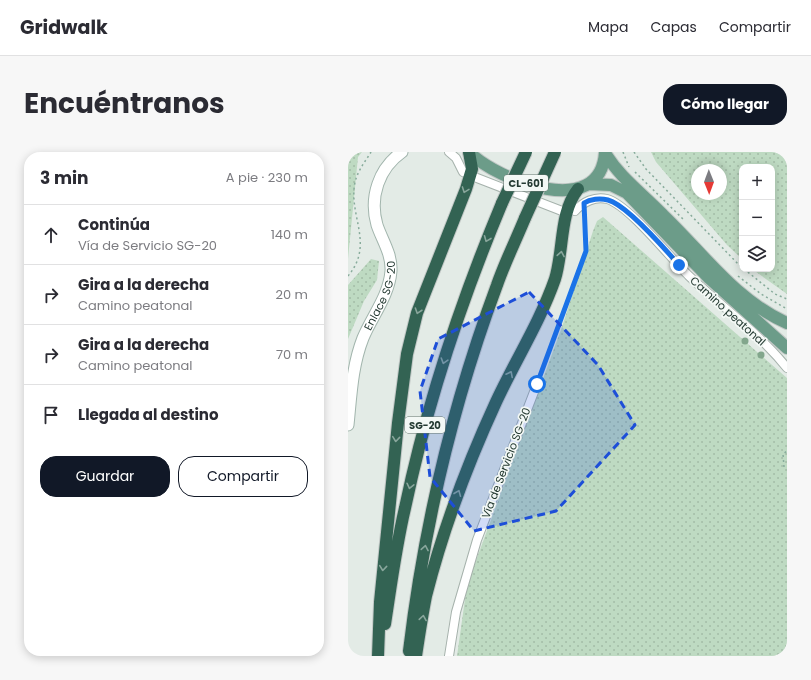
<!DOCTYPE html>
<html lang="es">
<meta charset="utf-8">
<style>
:root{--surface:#fff;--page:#f7f7f7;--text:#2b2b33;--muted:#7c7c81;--line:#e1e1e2;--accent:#111827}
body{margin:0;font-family:Poppins,sans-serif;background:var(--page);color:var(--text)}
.controls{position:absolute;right:12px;top:12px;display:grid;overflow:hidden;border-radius:8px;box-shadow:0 2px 10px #0003}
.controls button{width:36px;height:36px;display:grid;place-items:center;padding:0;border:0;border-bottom:1px solid var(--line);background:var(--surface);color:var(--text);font:20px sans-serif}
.compass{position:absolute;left:343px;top:12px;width:36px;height:36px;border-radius:50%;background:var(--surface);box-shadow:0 2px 10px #0003;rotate:179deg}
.stop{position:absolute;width:12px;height:12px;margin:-9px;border:3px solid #1a73e8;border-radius:50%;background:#fff}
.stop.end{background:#1a73e8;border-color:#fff;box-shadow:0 1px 4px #0008}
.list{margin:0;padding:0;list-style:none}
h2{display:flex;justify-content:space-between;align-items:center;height:52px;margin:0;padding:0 16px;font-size:17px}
h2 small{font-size:13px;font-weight:400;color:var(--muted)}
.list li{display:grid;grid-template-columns:26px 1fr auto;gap:12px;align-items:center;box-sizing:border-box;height:60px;padding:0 16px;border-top:1px solid var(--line)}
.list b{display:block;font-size:15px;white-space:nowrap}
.list p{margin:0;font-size:13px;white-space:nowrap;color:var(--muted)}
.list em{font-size:13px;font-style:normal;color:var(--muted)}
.actions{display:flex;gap:8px;padding:12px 16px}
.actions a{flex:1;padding:9px 0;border:1px solid var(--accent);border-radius:16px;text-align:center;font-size:14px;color:var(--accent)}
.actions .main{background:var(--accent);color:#fff}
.icon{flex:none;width:22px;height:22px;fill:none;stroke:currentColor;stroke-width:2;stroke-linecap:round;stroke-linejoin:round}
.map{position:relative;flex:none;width:439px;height:504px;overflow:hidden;border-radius:16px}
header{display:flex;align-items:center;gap:24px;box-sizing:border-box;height:56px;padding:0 20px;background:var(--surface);border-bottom:1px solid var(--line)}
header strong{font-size:19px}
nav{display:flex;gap:22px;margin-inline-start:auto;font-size:14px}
.intro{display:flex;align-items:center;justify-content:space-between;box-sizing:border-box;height:96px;padding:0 24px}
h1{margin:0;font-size:28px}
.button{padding:10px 18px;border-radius:16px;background:var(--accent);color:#fff;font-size:14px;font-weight:700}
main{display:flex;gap:24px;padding:0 24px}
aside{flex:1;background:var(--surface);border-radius:16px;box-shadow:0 2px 10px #0003}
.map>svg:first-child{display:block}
.grass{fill:url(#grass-dots);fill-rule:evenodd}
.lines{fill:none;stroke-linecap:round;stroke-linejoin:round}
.street-casing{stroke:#a6b2ac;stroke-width:10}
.secondary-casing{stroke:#a2b5ad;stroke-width:13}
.primary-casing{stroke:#c2c8c6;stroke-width:14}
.highway-casing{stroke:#c2c8c6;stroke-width:14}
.path{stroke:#87ab9b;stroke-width:1.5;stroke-dasharray:2 3;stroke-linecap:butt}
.street{stroke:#fff;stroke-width:8}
.secondary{stroke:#fff;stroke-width:11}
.primary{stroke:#6c9c89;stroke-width:12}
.highway{stroke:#336353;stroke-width:12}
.highway-bridge-casing{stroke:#c2c8c6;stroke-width:14;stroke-linecap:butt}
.highway-bridge{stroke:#336353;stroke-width:12}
.tree{fill:#82a68c}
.oneway{stroke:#89a69c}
.route{stroke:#1a73e8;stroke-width:5}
.marked{fill:#1d4ed8;fill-opacity:0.2;stroke:#1d4ed8;stroke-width:3;stroke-dasharray:8 5;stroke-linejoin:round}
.labels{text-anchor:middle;stroke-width:3.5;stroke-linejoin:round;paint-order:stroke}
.shield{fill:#f3f8f5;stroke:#62736c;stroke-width:1}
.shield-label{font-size:10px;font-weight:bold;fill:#243a32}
.street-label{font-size:11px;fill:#243a32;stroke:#f3f8f5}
</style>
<header>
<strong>Gridwalk</strong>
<nav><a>Mapa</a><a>Capas</a><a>Compartir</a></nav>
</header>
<div class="intro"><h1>Encuéntranos</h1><a class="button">Cómo llegar</a></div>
<main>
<aside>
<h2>3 min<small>A pie · 230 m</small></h2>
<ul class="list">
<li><svg class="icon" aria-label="ahead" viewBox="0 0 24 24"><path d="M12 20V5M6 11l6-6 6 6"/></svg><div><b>Continúa</b><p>Vía de Servicio SG-20</p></div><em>140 m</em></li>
<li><svg class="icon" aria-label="right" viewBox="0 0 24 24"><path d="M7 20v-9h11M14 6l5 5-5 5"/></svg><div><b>Gira a la derecha</b><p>Camino peatonal</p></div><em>20 m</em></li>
<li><svg class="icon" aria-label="right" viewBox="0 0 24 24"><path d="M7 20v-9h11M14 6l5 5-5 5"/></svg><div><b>Gira a la derecha</b><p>Camino peatonal</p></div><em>70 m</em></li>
<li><svg class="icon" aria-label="arrive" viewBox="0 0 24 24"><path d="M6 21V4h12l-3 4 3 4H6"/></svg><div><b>Llegada al destino</b></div></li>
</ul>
<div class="actions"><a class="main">Guardar</a><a>Compartir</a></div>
</aside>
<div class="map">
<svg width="439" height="504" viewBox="0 0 439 504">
<defs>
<pattern id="grass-dots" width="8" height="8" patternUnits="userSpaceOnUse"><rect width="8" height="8" fill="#bedac2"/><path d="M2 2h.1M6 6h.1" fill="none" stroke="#a3bca7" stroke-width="1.8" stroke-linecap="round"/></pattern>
</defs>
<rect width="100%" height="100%" fill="#e3ebe6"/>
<path class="grass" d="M0,0H14L10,5L0,107Z
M303,0H439V142L404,117H424V15H394V107L379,93L308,10ZM349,18H373V42H349Z
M255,65L439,226V504H109L119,433L214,175L245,79L249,69Z
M23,107L31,109L29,128L16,149L0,187V133Z"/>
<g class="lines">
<defs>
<path id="street" d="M101,0L108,6L115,20
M129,26L214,59
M227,59C235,50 247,44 259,47C281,53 323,107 341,124C374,155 411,181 439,216
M101,504L108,460L129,388L189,232"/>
<g id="secondary">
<path id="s1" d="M0,273C3,244 4,214 15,186C24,164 41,144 43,119C44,102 34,88 29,73C21,45 31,16 54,0"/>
</g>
<path id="primary" d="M121,0C150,29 253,69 257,0
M257,1C272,26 295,42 315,63C355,101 387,148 439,171
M241,32L263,33L279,41L361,126L439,196"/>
<path id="highway" d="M37,472C43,433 48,394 57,356C79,251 113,149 154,51
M61,499C76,374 105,251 149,133C157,110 168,88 177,66
M30,504L32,450L50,271L59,202L69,161L118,37L124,17L121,0
M68,504C71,484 74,464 78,444C95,377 119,313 148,250C167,209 192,170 207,127C216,98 211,61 230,37"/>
</defs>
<use href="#street" class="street-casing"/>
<use href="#secondary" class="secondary-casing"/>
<use href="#primary" class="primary-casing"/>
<use href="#highway" class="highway-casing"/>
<path class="path" d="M275,0L281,15
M286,0L298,17L394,116
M287,20L337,69
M396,117L427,142L439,147
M0,124C27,92 0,64 7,30C10,18 17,10 23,0
M390,124L413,142L439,157
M192,224L238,99L236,63
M436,315L435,302L439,299"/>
<use href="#street" class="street"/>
<use href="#secondary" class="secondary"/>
<use href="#primary" class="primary"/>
<use href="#highway" class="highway"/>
<defs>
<path id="highway-bridge" d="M154,51L178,0
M177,66L207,0"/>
</defs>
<use href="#highway-bridge" class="highway-bridge-casing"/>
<use href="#highway-bridge" class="highway-bridge"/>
</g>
<g class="tree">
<circle cx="397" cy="189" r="3.5"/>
<circle cx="413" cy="203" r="3.5"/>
</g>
<defs><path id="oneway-chevron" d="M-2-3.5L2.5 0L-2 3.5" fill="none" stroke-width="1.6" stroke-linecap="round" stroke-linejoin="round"/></defs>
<g class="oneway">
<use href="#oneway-chevron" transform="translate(117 38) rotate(110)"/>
<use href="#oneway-chevron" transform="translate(139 87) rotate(112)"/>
<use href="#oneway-chevron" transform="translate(213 102) rotate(-80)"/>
<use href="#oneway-chevron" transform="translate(70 159) rotate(109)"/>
<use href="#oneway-chevron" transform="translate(96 209) rotate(107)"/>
<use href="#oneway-chevron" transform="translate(162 222) rotate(-63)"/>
<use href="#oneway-chevron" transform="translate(48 287) rotate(96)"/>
<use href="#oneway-chevron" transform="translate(62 334) rotate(103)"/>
<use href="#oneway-chevron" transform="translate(110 341) rotate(-68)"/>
<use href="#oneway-chevron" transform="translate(77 396) rotate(-80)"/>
<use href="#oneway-chevron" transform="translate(35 416) rotate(96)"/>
<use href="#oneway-chevron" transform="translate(75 466) rotate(-81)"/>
</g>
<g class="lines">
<path class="route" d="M189,232L238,99L236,51C242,47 252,46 260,48C279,53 317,97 331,113"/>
</g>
<path class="marked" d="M181,140L250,213L287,273L208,359L126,379L82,325L72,239L90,187Z"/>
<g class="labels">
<g class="shield">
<rect x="156" y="23" width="44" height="16" rx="3"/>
<rect x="57" y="265" width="40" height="16" rx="3"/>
</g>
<g class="shield-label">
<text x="178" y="35">CL-601</text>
<text x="77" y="277">SG-20</text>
</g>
<g class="street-label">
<text dy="4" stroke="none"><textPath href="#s1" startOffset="135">Enlace SG-20</textPath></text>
<text transform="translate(380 159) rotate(42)" y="4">Camino peatonal</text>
<text transform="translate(158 311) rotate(-69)" y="4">Vía de Servicio SG-20</text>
</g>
</g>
</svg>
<div class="controls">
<button>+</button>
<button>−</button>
<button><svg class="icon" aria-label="layers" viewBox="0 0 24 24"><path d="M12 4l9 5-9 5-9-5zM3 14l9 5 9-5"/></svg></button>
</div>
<svg class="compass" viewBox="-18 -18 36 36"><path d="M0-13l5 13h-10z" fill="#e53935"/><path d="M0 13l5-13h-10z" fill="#7c7c81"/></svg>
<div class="stop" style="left:189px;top:232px"></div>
<div class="stop end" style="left:331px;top:113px"></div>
</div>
</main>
